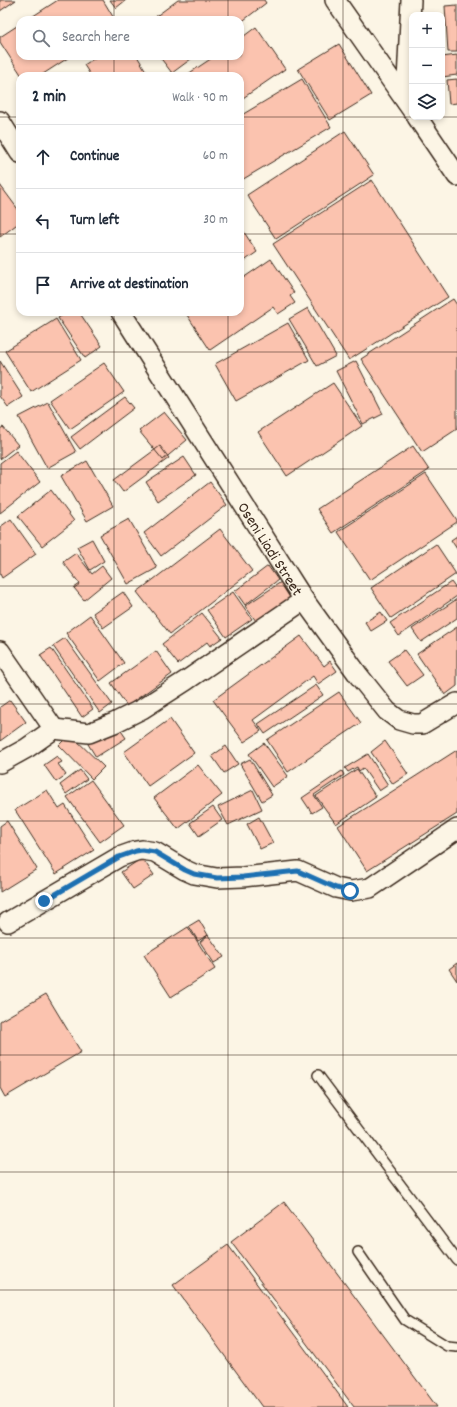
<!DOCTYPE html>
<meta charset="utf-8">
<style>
:root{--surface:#fff;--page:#f6f6f7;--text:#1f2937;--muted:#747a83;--line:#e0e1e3}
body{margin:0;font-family:Dekko,sans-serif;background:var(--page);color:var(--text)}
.controls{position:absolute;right:12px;top:12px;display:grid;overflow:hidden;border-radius:8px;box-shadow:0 2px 6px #0003}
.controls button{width:36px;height:36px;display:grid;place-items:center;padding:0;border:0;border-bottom:1px solid var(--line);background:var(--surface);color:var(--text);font:20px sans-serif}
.stop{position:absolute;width:12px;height:12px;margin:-9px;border:3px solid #1f6fb2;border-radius:50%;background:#fff}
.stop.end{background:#1f6fb2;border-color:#fff;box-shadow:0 1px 4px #0008}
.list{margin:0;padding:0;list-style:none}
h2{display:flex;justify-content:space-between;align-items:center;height:52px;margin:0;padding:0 16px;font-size:17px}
h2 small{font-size:13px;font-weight:400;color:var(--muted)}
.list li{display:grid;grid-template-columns:26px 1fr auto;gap:12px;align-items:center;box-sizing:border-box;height:64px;padding:0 16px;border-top:1px solid var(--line)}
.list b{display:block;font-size:15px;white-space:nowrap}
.list em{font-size:13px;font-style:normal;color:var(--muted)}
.icon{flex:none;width:22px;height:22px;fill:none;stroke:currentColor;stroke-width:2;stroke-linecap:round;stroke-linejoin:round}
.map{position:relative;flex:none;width:457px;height:1407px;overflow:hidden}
.search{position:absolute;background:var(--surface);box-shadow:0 2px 6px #0003;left:16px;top:16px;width:228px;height:44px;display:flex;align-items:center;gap:10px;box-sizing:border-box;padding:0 14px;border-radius:12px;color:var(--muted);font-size:15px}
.panel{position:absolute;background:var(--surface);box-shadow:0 2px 6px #0003;left:16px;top:72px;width:228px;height:244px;border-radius:12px}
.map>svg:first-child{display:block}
.building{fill:#fbc3af;stroke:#3b2a1e}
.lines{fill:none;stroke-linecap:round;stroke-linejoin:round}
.lane-casing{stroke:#3b2a1e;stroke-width:12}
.street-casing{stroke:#3b2a1e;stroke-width:22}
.lane{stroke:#fcf5e5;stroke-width:9}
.street{stroke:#fcf5e5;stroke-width:19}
.route{stroke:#1f6fb2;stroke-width:5}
.grid{fill:none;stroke:#3b2a1e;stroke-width:1;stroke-opacity:0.55}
.labels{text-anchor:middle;stroke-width:3;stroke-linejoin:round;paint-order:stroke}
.street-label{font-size:16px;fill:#3b2a1e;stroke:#fcf5e5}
</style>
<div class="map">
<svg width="457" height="1407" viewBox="0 0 457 1407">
<rect width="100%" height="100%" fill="#fcf5e5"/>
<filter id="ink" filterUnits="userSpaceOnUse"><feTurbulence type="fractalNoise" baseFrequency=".025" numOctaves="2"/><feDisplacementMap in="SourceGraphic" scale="8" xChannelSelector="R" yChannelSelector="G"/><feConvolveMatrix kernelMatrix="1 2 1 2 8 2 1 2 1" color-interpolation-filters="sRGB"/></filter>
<g filter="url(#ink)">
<path class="building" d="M0,0H16L0,11Z
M58,0H103L115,20H27Z
M110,0H126L116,8Z
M178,0H264L266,3L240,23V20H151Z
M457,5V52H448L445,6Z
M20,24V56H71L40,76H22L0,42V37Z
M256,27L285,69L240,100V76H185L215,56H240V39Z
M339,44L371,95L330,120L298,69Z
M457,55V75L442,77V57Z
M98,56H137L149,76H91L84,65Z
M159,56H195L172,73Z
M302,79L331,127L240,181V116Z
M457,79V103L449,104L447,80Z
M345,131L374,175L276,239L247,195Z
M372,180L448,297L349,360L273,244Z
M0,185L20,212V222L0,237Z
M240,226L257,252L240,264Z
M271,259L294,293L290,296L295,303L278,314L273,307L210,350L187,315L192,312H240V280Z
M453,299L457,305V429L422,452L361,359Z
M308,308L336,356L317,366L289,319Z
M68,312H79L102,346L85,358L58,318Z
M56,319L81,360L31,392L5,351Z
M288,323L309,360L236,401L215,364Z
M0,361L23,397L8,407L0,396Z
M356,361L383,414L363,424L336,371Z
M104,363L124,392L70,429L50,400Z
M333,383L362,426L287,476L258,432Z
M125,397L134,408L80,449L71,437Z
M48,402L76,452L47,468L19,417Z
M164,412L187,440L163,460L139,431Z
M3,427L18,445L0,459V429Z
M160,446L169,458L123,492L114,480Z
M413,446L429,470L333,533L317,509Z
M16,451L40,482L0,513V463Z
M184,457L196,475L158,501L146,482Z
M87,461L113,506L87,521L61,476Z
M426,474L457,520V522L370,580L338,532Z
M210,482L227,505L161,556L144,533Z
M51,490L74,521L42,546L18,516Z
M11,519L36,554L2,578L0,574V527Z
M129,519L157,568L128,584L100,535Z
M220,529L252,571L170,634L137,592Z
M457,536V549L451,540Z
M92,539L104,561L90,570L77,547Z
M436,544L456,574L391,618L371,588Z
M76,553L92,574L102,566L111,578L84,600L74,588L80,584L63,562Z
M268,566L278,580L245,605L235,591Z
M284,580L295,594L256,621L245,606Z
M451,582L457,590V596L399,636L390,623Z
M123,592L133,607L103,628L93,613Z
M233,592L252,619L226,637L207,610Z
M457,599V618L421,642L412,629Z
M381,612L387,621L371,631L365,622Z
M202,613L222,638L210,646L207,642L178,664L162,644Z
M90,615L124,663L100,681L66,633Z
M457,627V686L445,695L417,654Z
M301,636L324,666L330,661L337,671L318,684L313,676L253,720L261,731L244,742L213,700Z
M65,638L112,704L100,713L53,646Z
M51,648L93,709L82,717L40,655Z
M404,650L423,675L407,686L388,661Z
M156,651L172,674L127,706L111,683Z
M316,685L323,695L265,734L258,724Z
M339,692L361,723L288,772L267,740Z
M10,700L26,722L0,741V707Z
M170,719L194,753L148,786L124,752Z
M117,725L126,738L96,757L88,744Z
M70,734L104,767L92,779L59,745Z
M385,741L408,774L393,784L371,752Z
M264,743L288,776L272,787L249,754Z
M226,746L238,764L224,773L212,756Z
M457,750V814L367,871L338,826Z
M368,754L388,785L379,791L363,768L359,771L357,767L348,772L345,768Z
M57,756L62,762L58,764L66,775L56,782L44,765Z
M250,759L272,795L262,801L240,764Z
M198,765L222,795L178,829L154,798Z
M357,769L376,797L336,824L316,796Z
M80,770L87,779L66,794L60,785Z
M342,771L344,775L314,795L322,807L312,813L302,798Z
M91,780L124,825L100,842L67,797Z
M47,790L59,809L65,805L94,850L56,874L15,810Z
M253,790L262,809L228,825L218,807Z
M213,807L222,820L199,836L190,823Z
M259,817L273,843L260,849L247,824Z
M7,821L37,869L0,892V826Z
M142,858L154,875L133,889L121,872Z
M199,920L208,935L198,941L189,926Z
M188,927L215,969L171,997L144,955Z
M208,935L224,957L214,963L200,942Z
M457,963V981L449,969Z
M46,994L81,1052L5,1097L0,1088V1021Z
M284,1202L437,1407H354L231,1242Z
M228,1245L348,1407H262L173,1285Z"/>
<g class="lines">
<defs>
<path id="lane" d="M318,1075L457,1260
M358,1252L405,1320L447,1346L457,1347"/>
<g id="street">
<path d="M335,0L412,110"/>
<path d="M406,101L411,0"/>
<path d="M417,117L457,176"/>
<path d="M0,121L20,153"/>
<path id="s1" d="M121,312L304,600L359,676L387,711L399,720L413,724H422L457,703"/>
<path d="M0,651L54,729"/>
<path d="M0,763L27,748L54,729L89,733L114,723L142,709L187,680L304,600"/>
<path d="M8,922L119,857L136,851L142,850L155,852L185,870L194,874L217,878L243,877L298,871L336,888L351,891L370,888L457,829"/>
</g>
</defs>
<use href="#lane" class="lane-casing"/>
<use href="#street" class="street-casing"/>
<use href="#lane" class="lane"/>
<use href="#street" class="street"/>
</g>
</g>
<g class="lines" filter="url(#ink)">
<path class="route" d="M44,901L119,857L136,851L142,850L155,852L185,870L194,874L217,878L243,877L298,871L336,888L350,891"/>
</g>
<path class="grid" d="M114,0V20M228,0V20M343,0V1407M114,56V76M228,56V76M0,117H20M240,117H457M0,234H20M240,234H457M114,312V1407M228,312V1407M0,352H457M0,469H457M0,586H457M0,704H457M0,821H457M0,938H457M0,1055H457M0,1172H457M0,1290H457"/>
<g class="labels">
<g class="street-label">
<text dy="6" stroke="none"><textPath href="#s1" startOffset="280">Oseni Liadi Street</textPath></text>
</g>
</g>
</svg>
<div class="controls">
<button>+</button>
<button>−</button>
<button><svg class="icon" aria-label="layers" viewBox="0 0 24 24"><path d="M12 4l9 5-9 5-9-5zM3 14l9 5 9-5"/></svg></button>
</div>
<div class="stop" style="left:350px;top:891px"></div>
<div class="stop end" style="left:44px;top:901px"></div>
<div class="search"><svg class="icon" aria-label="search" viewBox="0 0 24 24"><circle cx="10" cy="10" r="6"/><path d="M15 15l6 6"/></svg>Search here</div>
<section class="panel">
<h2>2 min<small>Walk · 90 m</small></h2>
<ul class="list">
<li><svg class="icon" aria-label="ahead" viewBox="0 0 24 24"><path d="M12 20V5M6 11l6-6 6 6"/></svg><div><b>Continue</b></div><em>60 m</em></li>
<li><svg class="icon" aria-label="left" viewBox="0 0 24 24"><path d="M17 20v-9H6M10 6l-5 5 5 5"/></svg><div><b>Turn left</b></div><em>30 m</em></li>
<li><svg class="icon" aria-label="arrive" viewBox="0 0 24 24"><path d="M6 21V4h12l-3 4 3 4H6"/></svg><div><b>Arrive at destination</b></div></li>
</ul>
</section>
</div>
